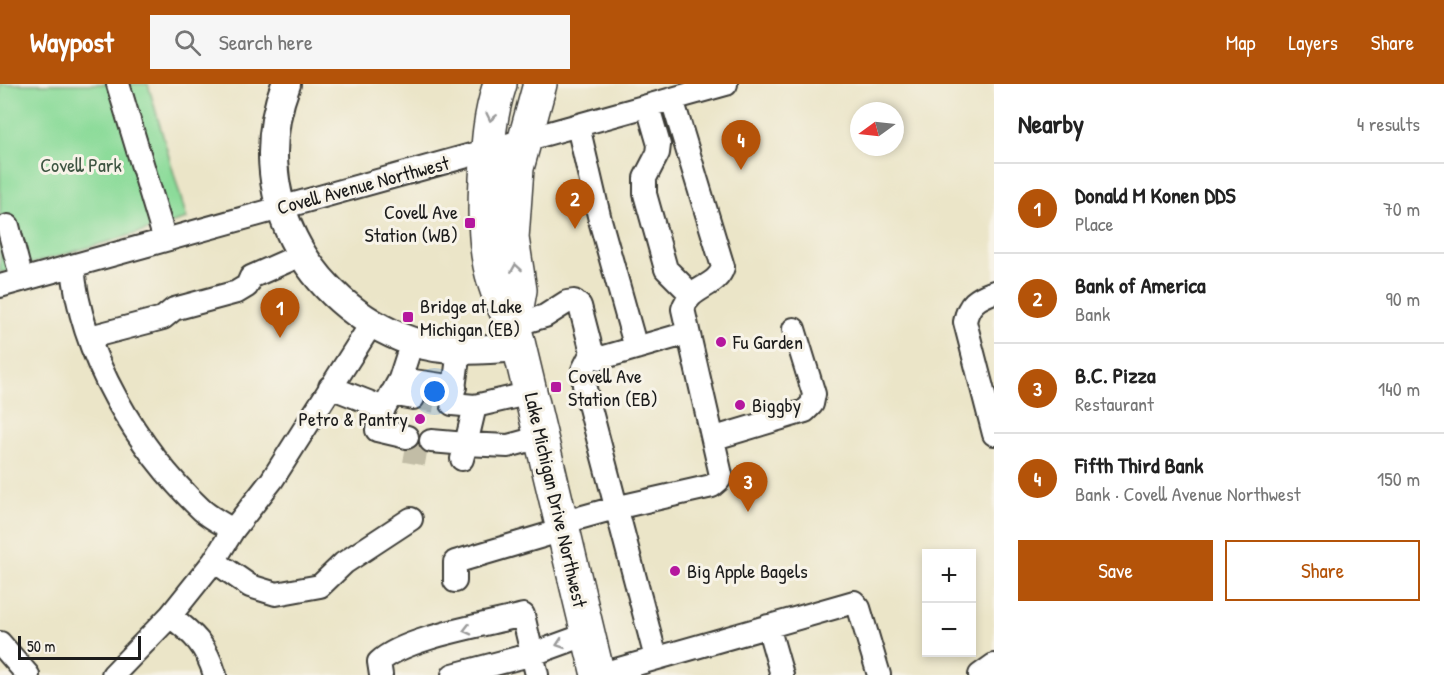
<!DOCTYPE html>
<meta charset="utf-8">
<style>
:root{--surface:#fff;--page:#f6f6f6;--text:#222;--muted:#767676;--line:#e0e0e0;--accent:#b45309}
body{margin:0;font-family:"Patrick Hand",sans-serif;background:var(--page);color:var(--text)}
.controls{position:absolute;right:18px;bottom:18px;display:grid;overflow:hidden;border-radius:0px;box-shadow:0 3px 9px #0003}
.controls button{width:54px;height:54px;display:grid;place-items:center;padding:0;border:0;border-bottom:2px solid var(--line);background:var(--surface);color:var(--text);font:30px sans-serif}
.compass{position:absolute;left:850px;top:18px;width:54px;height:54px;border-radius:50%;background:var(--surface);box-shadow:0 3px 9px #0003;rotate:255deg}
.scale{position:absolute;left:18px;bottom:15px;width:123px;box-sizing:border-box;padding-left:6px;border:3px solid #1c1c1c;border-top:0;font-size:16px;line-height:21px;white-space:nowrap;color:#1c1c1c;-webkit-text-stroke:4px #f7f3e8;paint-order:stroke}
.you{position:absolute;left:435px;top:308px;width:21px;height:21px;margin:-15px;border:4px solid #fff;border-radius:50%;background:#1a73e8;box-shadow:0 0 0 9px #1a73e833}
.badge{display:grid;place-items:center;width:39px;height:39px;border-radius:50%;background:var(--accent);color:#fff;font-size:20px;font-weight:700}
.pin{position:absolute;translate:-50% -50px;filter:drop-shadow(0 2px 3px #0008)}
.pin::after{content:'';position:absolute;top:32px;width:21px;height:18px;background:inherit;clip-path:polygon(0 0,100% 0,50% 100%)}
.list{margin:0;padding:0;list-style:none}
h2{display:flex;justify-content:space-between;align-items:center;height:78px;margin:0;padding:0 24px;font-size:26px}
h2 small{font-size:20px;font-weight:400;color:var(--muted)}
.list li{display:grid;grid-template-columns:39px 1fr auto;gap:18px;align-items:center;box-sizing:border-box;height:90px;padding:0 24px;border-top:2px solid var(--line)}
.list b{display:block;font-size:22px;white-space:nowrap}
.list p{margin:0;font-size:20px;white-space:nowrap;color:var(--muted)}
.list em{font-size:20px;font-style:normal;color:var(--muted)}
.actions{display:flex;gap:12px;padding:18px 24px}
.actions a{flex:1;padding:14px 0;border:2px solid var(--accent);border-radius:0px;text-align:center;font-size:21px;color:var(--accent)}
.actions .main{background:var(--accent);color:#fff}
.icon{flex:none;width:33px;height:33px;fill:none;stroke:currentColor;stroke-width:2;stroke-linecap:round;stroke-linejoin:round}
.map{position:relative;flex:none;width:994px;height:591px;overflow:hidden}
header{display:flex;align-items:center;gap:36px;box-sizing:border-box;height:84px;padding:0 30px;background:var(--accent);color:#fff}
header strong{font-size:28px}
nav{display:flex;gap:33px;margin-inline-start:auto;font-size:21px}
.search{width:420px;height:54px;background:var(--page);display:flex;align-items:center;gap:15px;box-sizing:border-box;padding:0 21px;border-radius:0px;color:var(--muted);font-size:22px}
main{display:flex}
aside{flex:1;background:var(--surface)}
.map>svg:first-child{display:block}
.park{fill:#8cdb9a;stroke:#547c5b;stroke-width:1.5}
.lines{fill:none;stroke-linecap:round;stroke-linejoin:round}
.minor-tunnel{stroke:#c2bda6;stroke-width:22;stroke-dasharray:22 11;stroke-linecap:butt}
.minor-casing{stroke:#3b3a36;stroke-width:26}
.major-casing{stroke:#3b3a36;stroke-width:32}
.highway-casing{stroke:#3b3a36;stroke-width:36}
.minor{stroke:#fff;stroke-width:22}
.major{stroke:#fff;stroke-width:28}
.highway{stroke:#fff;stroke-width:33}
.oneway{stroke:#999}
.poi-dot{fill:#b5179e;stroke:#f7f3e8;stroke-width:2}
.labels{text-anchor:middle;stroke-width:6;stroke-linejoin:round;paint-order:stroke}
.park-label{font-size:20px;fill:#3e5542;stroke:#f7f3e8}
.street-label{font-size:20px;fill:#1c1c1c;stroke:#f7f3e8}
.poi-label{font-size:20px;fill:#1c1c1c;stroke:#f7f3e8;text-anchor:start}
</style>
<header>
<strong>Waypost</strong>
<div class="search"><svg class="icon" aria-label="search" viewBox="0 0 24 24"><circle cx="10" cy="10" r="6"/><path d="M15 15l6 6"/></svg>Search here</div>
<nav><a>Map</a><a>Layers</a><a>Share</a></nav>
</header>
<main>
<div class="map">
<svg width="994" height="591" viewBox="0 0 994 591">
<rect width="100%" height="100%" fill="#f7f3e8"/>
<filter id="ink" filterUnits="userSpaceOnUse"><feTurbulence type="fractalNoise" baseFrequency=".0167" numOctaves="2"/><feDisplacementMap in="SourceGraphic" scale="12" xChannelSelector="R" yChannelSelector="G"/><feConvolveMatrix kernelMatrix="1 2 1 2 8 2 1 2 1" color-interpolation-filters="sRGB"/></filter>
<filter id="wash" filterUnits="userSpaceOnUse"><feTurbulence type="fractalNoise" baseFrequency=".008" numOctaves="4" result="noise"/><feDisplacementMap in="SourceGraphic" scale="24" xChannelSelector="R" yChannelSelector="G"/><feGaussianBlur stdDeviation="1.35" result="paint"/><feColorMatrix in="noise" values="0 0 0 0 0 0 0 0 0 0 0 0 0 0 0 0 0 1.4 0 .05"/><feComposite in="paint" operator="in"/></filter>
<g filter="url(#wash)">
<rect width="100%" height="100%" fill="#ebe5c8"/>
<path class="park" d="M0,0H148L187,135L0,189Z"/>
</g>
<g filter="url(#ink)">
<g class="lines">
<path class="minor-tunnel" d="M413,314L437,318
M405,367L428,371"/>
<defs>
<path id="minor" d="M118,0L165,156
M648,23L659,61L658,69L645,94V110L666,185L691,210
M578,42L600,136L636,264
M8,142L22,196
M73,182C80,270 138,366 202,426C211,434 223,440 233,446
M0,202L726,0
M994,208C977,214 968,220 965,238L994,350
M514,241L545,232L567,218L574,217L580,222L592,268L601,274L688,249
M90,253L163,234L174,225L237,208L247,202L251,193L303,170
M592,268L583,286L584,301L656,574
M400,295L455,303
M330,303L384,324L377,346L407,353
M391,310L413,314
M475,322L531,309
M384,324L400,295L412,258
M715,354L805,327L812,320L814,310L794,245
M431,357L466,360L475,322L452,320L459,266
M462,375L466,360L508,362L541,353
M561,439L615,424L712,402L719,396L721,391L683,225C690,202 717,204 723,183L672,15
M214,477L250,502L276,510L320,502L344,479L411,435
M455,497V478L563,446
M170,532C194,550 206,561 215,591
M768,542L782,591
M0,559L28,591
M113,591L170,532L214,477L233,446L272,396L372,239
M381,591L379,578C406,553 486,541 523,531L537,591
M453,591L533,570L588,550
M598,591L854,518L859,524L879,591
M980,591L994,581"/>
<path id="major" d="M286,0C245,107 305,219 410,257C445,269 484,266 519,263"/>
<path id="highway" d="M500,0C489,34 488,60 486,95C483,148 485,195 514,241L598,591
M514,241L520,206L512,154L517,84L540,0"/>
</defs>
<use href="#minor" class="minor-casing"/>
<use href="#major" class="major-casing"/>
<use href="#highway" class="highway-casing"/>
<use href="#minor" class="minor"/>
<use href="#major" class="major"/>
<use href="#highway" class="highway"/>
</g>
<defs><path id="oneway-chevron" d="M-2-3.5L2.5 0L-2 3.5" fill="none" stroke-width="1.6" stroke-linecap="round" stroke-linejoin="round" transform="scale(1.5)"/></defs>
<g class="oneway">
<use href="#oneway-chevron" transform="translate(491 33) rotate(102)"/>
<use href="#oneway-chevron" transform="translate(516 184) rotate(-99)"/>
<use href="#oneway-chevron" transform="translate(467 546) rotate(166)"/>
<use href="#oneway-chevron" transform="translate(560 560) rotate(161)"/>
</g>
</g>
<g class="poi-dot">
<rect x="464" y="133" width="12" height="12" rx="3"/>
<rect x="402" y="227" width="12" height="12" rx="3"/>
<circle cx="721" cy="258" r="6"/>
<rect x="550" y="297" width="12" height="12" rx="3"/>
<circle cx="740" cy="321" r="6"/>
<circle cx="420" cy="335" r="6"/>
<circle cx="675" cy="487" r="6"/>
</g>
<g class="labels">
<g class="park-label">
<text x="81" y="88">Covell Park</text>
</g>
<g class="street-label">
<text transform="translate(363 101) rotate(-15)" y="7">Covell Avenue Northwest</text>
<text transform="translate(556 416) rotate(77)" y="7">Lake Michigan Drive Northwest</text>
</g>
<g class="poi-label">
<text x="458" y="135" text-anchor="end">Covell Ave<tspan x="458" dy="23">Station (WB)</tspan></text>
<text x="420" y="229">Bridge at Lake<tspan x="420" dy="23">Michigan (EB)</tspan></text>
<text x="733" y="265">Fu Garden</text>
<text x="568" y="299">Covell Ave<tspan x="568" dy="23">Station (EB)</tspan></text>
<text x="752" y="328">Biggby</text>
<text x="408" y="342" text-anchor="end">Petro &amp; Pantry</text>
<text x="687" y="494">Big Apple Bagels</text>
</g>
</g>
</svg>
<div class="controls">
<button>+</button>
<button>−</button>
</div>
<svg class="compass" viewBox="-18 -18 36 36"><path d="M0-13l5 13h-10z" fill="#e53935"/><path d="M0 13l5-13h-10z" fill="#767676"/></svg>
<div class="scale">50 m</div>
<div class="you"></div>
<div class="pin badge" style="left:280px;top:254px">1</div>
<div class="pin badge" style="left:575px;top:145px">2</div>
<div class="pin badge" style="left:748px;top:428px">3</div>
<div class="pin badge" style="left:741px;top:86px">4</div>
</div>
<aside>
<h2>Nearby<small>4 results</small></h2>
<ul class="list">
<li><span class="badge">1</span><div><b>Donald M Konen DDS</b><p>Place</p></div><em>70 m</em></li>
<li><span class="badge">2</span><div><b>Bank of America</b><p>Bank</p></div><em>90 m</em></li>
<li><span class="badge">3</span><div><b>B.C. Pizza</b><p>Restaurant</p></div><em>140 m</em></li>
<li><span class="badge">4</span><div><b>Fifth Third Bank</b><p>Bank · Covell Avenue Northwest</p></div><em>150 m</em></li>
</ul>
<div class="actions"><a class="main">Save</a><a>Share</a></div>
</aside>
</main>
